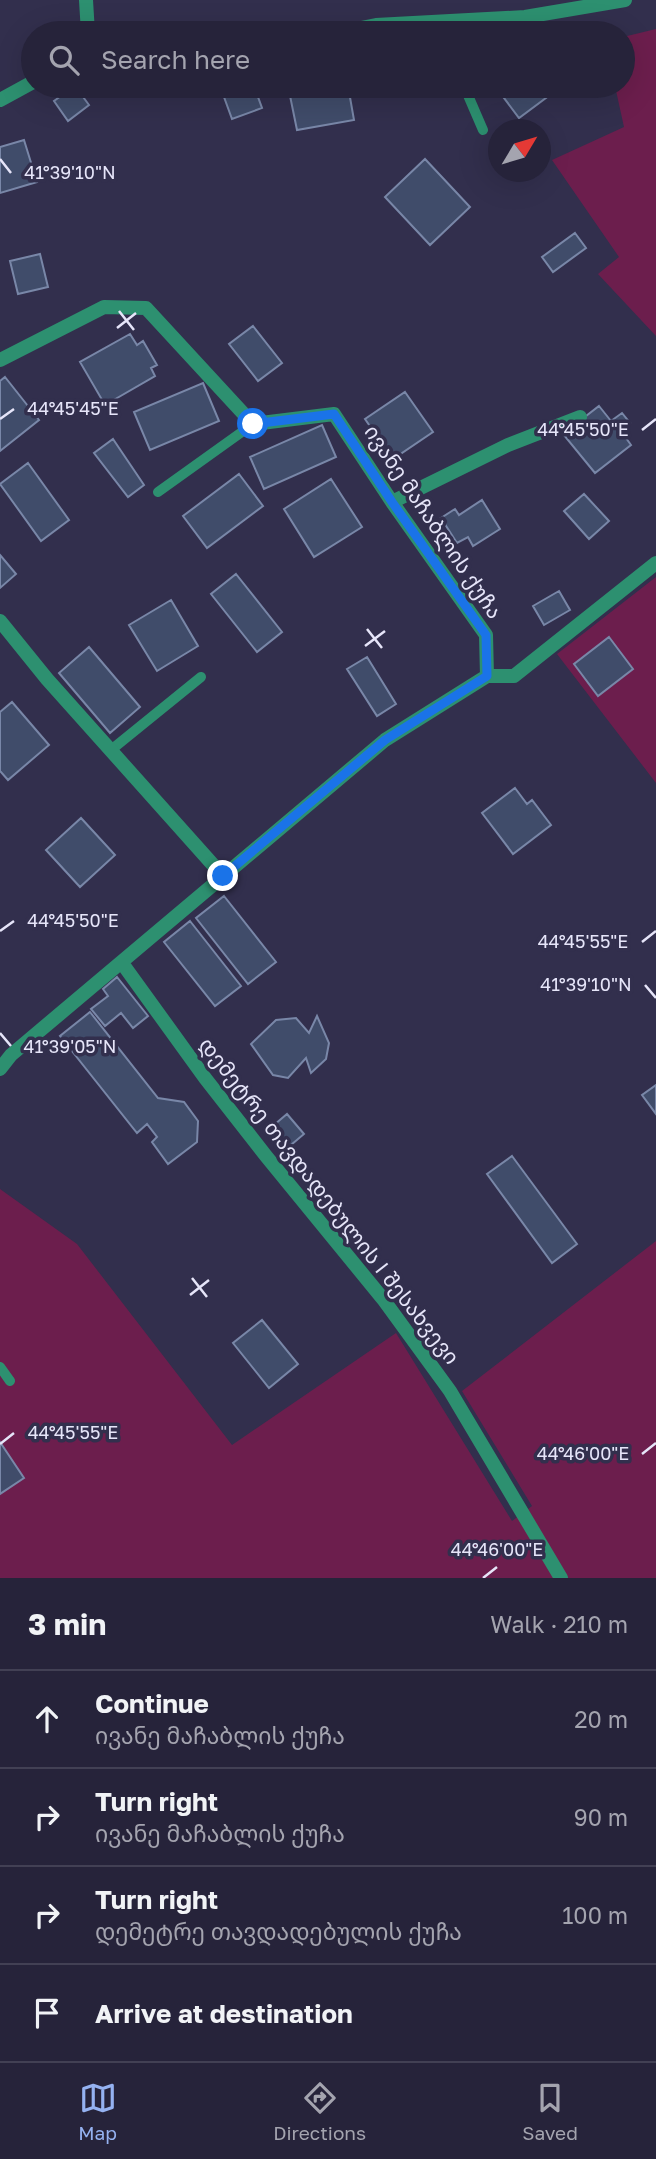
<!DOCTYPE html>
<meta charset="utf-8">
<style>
:root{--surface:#26233a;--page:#2e2b42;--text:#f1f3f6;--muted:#a4a4af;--line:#424054;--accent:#95b2f1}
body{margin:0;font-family:"Golos Text","Noto Sans Georgian",sans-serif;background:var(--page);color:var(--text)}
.compass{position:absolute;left:488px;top:119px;width:63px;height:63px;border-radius:50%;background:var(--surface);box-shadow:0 7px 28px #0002;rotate:52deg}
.stop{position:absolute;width:21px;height:21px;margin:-16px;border:5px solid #1a73e8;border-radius:50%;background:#fff}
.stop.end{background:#1a73e8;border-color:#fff;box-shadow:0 2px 7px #0008}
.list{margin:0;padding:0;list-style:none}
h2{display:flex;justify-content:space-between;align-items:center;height:91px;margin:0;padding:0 28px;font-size:30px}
h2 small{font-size:23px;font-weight:400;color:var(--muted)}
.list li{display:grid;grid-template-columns:46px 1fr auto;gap:21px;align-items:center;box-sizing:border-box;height:98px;padding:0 28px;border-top:2px solid var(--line)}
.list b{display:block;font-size:26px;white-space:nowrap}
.list p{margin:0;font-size:23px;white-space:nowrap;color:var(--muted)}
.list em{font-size:23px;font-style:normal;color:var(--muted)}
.icon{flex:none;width:38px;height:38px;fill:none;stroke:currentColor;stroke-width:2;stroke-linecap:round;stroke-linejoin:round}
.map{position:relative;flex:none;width:656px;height:1578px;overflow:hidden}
.search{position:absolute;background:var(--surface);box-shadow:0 7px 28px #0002;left:21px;right:21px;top:21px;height:77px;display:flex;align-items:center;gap:18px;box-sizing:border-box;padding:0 24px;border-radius:38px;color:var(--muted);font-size:26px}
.sheet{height:483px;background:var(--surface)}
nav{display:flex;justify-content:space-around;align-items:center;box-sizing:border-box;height:98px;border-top:2px solid var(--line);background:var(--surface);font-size:19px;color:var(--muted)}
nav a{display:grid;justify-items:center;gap:4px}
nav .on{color:var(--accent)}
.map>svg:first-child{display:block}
.green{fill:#6c1e4d}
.building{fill:#404c6a;stroke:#7987a8;stroke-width:2}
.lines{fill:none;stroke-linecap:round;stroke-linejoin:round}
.lane{stroke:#2d9070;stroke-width:10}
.street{stroke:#2d9070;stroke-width:14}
.route{stroke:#1a73e8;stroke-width:9}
.ticks{fill:none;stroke:#e6e5f9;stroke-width:2.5}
.labels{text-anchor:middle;stroke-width:7;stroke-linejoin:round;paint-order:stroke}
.street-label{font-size:21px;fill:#e6e5f9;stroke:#322f4d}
.ticks-label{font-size:18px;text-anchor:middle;fill:#e6e5f9;stroke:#322f4d;stroke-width:7;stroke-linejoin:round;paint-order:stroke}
</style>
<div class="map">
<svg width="656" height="1578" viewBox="0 0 656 1578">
<rect width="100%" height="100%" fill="#322f4d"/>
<path class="green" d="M656,29V336L598,274L619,257L552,160L624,127L615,86H623V37Z
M656,577V783L557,654Z
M0,1189L77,1244L232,1445L396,1333L512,1521L532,1506L462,1391L656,1241V1578H0Z"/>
<path class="building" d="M75,86L89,105L68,121L54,101Z
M220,86H254L262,108L232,119Z
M288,86H348L354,120L297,130Z
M495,86H562L519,118Z
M24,140L37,182L0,193V147Z
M425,159L470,207L430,245L385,197Z
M575,233L586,248L553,272L542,257Z
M40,254L48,287L18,294L10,261Z
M253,326L282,363L258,381L229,344Z
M130,334L137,345L143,341L157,365L151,368L155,376L105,405L80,362Z
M5,377L39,420L0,451V381Z
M203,383L219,421L150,450L134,412Z
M405,392L433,432L393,459L365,419Z
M599,406L611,421L622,413L630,423L621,431L631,445L595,473L563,434Z
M322,425L336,457L264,489L250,457Z
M113,439L144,485L128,497L94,453Z
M28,463L69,520L41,541L0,484Z
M239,474L263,506L207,548L183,516Z
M331,479L362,527L314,557L284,509Z
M584,494L609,521L589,539L564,511Z
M482,500L500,529L473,546L468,537L457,543L441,518L455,509L459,515Z
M0,555L16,574L0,588Z
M236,574L282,632L257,652L211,594Z
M559,591L570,610L544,625L533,606Z
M171,600L198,646L157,671L129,625Z
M609,637L633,669L598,696L574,664Z
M89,647L140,707L110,733L59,673Z
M367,657L396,704L377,716L347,669Z
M12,702L49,745L8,780L0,771V712Z
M515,788L527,804L532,800L551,825L513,854L482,813Z
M81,818L115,855L80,887L46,850Z
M224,896L276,962L248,984L196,918Z
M190,921L241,986L215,1006L164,942Z
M117,977L148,1016L133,1028L121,1013L105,1026L91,1009L108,996L103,989Z
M90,1012L158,1098L184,1102L198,1121L197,1142L168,1164L152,1142L157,1137L147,1124L137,1133L60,1036Z
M317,1016L329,1043L326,1059L311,1073L306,1058L288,1078L273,1075L251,1044L276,1020L296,1018L309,1033Z
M656,1085V1114L642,1095Z
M287,1114L304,1134L285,1150L268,1130Z
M512,1156L577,1244L552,1263L487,1174Z
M262,1320L298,1364L269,1388L233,1343Z
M0,1442L24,1478L0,1494Z"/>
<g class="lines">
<path class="lane" d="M464,86L483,130
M158,492L253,424
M111,750L201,677
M0,1367L10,1381"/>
<path class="street" d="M86,0L88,33
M336,33L376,25L525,17L625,0
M0,100L33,82
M0,360L104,307L146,308L253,424L334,414L392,502L486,635L487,676
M392,502L508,445L580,417
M0,621L47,679L223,876
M122,963L205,1078L266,1156L383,1299L450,1391L561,1578
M0,1069L11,1055L385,740L487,676H514L656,563"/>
</g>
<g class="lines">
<path class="route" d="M223,876L385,740L487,676L486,635L392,502L334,414L253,424"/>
</g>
<path class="ticks" d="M0,159L11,173M119,311L134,330M117,328L136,313M0,419L14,409M642,430L656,419M367,629L382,648M365,646L385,631M0,931L14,921M642,942L656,931M645,985L656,998M0,1033L11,1046M192,1278L207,1297M190,1295L209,1280M0,1444L14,1433M642,1454L656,1443M483,1578L497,1567"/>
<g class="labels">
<g class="street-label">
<text transform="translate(433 522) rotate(56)" y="7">ივანე მაჩაბლის ქუჩა</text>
<text transform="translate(329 1201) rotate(52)" y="7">დემეტრე თავდადებულის I შესახვევი</text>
</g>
</g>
<g class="ticks-label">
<text x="70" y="179">41°39'10"N</text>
<text x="73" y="415">44°45'45"E</text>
<text x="583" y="436">44°45'50"E</text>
<text x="73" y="927">44°45'50"E</text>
<text x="583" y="948">44°45'55"E</text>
<text x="586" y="991">41°39'10"N</text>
<text x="70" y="1053">41°39'05"N</text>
<text x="73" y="1439">44°45'55"E</text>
<text x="583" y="1460">44°46'00"E</text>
<text x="497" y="1556">44°46'00"E</text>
</g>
</svg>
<svg class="compass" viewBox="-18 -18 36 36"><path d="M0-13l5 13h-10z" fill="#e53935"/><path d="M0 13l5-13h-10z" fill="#a4a4af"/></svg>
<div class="stop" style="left:253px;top:424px"></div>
<div class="stop end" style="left:223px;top:876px"></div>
<div class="search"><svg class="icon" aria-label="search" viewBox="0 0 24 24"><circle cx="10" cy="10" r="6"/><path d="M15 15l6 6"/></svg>Search here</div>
</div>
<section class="sheet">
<h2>3 min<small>Walk · 210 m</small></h2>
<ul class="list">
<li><svg class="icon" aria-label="ahead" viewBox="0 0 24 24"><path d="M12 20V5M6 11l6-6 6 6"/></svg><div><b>Continue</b><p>ივანე მაჩაბლის ქუჩა</p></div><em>20 m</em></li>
<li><svg class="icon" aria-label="right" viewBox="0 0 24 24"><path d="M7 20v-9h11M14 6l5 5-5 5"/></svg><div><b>Turn right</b><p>ივანე მაჩაბლის ქუჩა</p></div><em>90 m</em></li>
<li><svg class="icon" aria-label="right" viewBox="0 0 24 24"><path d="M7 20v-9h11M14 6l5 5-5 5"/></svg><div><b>Turn right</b><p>დემეტრე თავდადებულის ქუჩა</p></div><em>100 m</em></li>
<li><svg class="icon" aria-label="arrive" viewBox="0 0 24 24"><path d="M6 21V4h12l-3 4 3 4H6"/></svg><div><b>Arrive at destination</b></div></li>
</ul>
</section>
<nav>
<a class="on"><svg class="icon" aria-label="map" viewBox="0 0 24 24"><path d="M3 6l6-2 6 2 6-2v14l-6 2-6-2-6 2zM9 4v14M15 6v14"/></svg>Map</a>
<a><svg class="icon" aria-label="directions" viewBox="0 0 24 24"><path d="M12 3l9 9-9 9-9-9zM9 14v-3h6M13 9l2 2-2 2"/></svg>Directions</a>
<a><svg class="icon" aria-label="saved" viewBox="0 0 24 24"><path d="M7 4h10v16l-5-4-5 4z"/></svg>Saved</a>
</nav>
